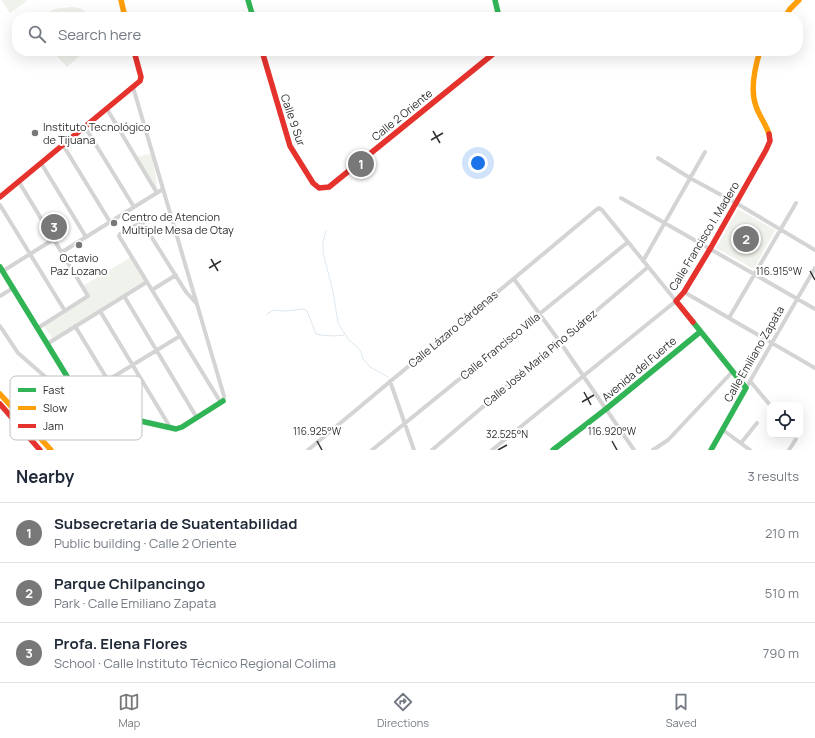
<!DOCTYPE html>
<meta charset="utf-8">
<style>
:root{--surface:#fff;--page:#f2f2f3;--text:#1f2937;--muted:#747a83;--line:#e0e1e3;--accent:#787878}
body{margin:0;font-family:Manrope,sans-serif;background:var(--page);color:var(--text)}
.controls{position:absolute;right:12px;bottom:12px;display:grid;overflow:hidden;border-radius:8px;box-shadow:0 4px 16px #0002}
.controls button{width:36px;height:36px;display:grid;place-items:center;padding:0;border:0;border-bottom:1px solid var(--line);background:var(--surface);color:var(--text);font:20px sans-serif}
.you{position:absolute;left:478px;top:163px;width:14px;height:14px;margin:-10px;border:3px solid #fff;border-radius:50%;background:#1a73e8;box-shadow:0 0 0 6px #1a73e833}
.badge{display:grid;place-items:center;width:26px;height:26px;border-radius:50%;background:var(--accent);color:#fff;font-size:13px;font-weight:700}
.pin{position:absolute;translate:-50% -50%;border:2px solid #fff;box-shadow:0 1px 4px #0006}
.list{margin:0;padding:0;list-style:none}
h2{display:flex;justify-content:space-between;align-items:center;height:52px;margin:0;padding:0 16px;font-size:17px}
h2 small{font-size:13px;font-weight:400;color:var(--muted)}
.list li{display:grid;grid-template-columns:26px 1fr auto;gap:12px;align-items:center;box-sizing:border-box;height:60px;padding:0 16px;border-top:1px solid var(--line)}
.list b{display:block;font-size:15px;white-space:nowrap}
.list p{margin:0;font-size:13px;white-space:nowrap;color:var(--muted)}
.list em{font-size:13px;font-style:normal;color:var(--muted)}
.icon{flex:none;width:22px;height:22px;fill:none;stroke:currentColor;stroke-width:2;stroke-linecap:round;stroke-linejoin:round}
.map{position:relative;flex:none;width:815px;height:450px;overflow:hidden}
.search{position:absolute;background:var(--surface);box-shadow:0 4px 16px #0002;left:12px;right:12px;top:12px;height:44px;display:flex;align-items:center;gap:10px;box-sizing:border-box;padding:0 14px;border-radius:16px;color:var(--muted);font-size:15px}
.sheet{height:232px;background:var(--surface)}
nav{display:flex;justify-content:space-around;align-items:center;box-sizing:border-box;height:56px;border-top:1px solid var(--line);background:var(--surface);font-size:11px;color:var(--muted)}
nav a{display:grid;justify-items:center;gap:2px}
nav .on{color:var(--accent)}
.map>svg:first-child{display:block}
.green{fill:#f0f2ec}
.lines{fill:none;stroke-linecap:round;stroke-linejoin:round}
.stream{stroke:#dde8ef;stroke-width:1}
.street{stroke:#d4d4d4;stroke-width:4}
.fast{stroke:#30b455;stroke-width:5.5}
.slow{stroke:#ff9f0a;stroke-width:5.5}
.jam{stroke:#e5322d;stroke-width:5.5}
.ticks{fill:none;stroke:#303030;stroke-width:1.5}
.poi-dot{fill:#787878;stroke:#fff;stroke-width:1.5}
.labels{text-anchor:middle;stroke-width:4;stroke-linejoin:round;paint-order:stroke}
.street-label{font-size:11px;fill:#303030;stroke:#fff}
.poi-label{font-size:11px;fill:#303030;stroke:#fff;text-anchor:start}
.key{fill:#fff;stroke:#c1c1c1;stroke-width:1}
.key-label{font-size:11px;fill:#303030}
.ticks-label{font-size:10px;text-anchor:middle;fill:#303030;stroke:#fff;stroke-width:4;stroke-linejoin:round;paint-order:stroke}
</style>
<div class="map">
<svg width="815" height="450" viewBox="0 0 815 450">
<rect width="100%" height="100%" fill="#fff"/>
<path class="green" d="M1,0H26L27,1L10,13Z
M72,7L80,8L94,17H42L54,9Z
M52,51H85L67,67Z
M152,153L158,192L137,157Z
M738,209L775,230L754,269L716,248Z
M131,257L146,282L53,339L43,325L89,297L83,286Z"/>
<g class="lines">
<path class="stream" d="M326,231L323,242V253L333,291L338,323L349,340L356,346L361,352L363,359L370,367L388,377
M267,314L274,310L285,311L304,309L307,311L316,334L320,335L334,336L344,335"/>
<path class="street" d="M133,87L224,396L223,401
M107,109L157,193
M85,127L134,207
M63,145L110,222
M658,158L690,178L736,203L815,250
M41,163L86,237
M19,182L88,296L38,328
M621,198L815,309
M0,205L65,311
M62,252L163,189
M643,261L705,152
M3,271L54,239
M514,279L560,342L634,450
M152,290L176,275
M684,292L815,368
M0,296L13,288
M124,296L197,418
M197,304L186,292L142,222L120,234L119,236L221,403
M100,311L170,427
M729,318L796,203
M0,326L18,353L80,407L87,409
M75,326L132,420
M47,344L147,282
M108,380L180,336
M390,381L414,450
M750,381L770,405
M746,388L815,268
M723,430L750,450
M741,443L757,423
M308,450L596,210L599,208L602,210L676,301L492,450
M372,450L628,242
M432,450L648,267
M653,450L668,440L733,371
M789,450L796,439L794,435"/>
<path class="fast" d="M248,0L253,17
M495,0L499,17
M0,267L87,409L176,429L182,427L223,401
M693,322L746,388L711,450
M553,450L606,409L700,332"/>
<path class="slow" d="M121,0L125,17
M785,17L790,9L799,0
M760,51C755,67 750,90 756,106C759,116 766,124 769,134
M0,394L51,450"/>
<path class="jam" d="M262,51L290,146L313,183L319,188L329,187L493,54L494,51
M0,197L140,81L141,77L134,51
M693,322L676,301L684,292L710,249L766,150L770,141L769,134
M0,404L40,450"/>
</g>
<path class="ticks" d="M433,131L440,143M431,140L443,133M211,259L218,271M209,268L221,261M810,271L815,280M584,392L591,405M582,402L594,395M317,441L322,450M612,441L617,450M498,450L507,445"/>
<g class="poi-dot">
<circle cx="35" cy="133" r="4"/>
<circle cx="114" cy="223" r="4"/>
<circle cx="79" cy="245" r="4"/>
</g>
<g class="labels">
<g class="street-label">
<text transform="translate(402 115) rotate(-39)" y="4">Calle 2 Oriente</text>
<text transform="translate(293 120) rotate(71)" y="4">Calle 9 Sur</text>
<text transform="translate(704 236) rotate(-59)" y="4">Calle Francisco I. Madero</text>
<text transform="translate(453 329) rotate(-40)" y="4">Calle Lázaro Cárdenas</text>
<text transform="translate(500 346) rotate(-39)" y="4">Calle Francisco Villa</text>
<text transform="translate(754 354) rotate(-60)" y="4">Calle Emiliano Zapata</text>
<text transform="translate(540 358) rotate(-40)" y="4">Calle José María Pino Suárez</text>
<text transform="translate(639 369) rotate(-40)" y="4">Avenida del Fuerte</text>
</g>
<g class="poi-label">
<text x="43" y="131">Instituto Tecnológico<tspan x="43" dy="13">de Tijuana</tspan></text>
<text x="122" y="221">Centro de Atencion<tspan x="122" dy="13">Multiple Mesa de Otay</tspan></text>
<text x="79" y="262" text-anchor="middle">Octavio<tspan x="79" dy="13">Paz Lozano</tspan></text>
</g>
</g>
<rect x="10" y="376" width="132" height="64" rx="6" class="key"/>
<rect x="18" y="388" width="18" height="4" fill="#30b455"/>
<rect x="18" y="406" width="18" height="4" fill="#ff9f0a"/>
<rect x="18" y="424" width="18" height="4" fill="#e5322d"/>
<g class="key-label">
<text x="43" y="394">Fast</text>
<text x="43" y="412">Slow</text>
<text x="43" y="430">Jam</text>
</g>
<g class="ticks-label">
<text x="779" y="275">116.915°W</text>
<text x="317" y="435">116.925°W</text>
<text x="612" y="435">116.920°W</text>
<text x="507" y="438">32.525°N</text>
</g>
</svg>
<div class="controls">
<button><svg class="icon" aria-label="locate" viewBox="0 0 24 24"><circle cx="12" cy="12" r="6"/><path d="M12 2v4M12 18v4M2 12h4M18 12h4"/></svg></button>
</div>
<div class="you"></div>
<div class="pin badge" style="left:361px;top:164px">1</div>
<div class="pin badge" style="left:746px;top:239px">2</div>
<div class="pin badge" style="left:54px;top:227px">3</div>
<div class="search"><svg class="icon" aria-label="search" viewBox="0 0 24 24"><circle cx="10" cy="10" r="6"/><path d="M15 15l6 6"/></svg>Search here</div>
</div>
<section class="sheet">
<h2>Nearby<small>3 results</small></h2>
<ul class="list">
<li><span class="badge">1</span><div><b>Subsecretaria de Suatentabilidad</b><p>Public building · Calle 2 Oriente</p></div><em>210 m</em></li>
<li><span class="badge">2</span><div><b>Parque Chilpancingo</b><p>Park · Calle Emiliano Zapata</p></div><em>510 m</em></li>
<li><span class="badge">3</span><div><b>Profa. Elena Flores</b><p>School · Calle Instituto Técnico Regional Colima</p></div><em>790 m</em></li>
</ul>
</section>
<nav>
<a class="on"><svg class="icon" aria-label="map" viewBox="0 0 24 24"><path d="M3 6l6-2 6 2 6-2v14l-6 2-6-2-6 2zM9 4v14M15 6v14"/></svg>Map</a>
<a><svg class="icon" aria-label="directions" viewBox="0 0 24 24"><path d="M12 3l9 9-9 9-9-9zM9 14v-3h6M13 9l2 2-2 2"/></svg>Directions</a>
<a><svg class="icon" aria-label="saved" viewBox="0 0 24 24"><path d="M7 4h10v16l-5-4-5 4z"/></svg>Saved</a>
</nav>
